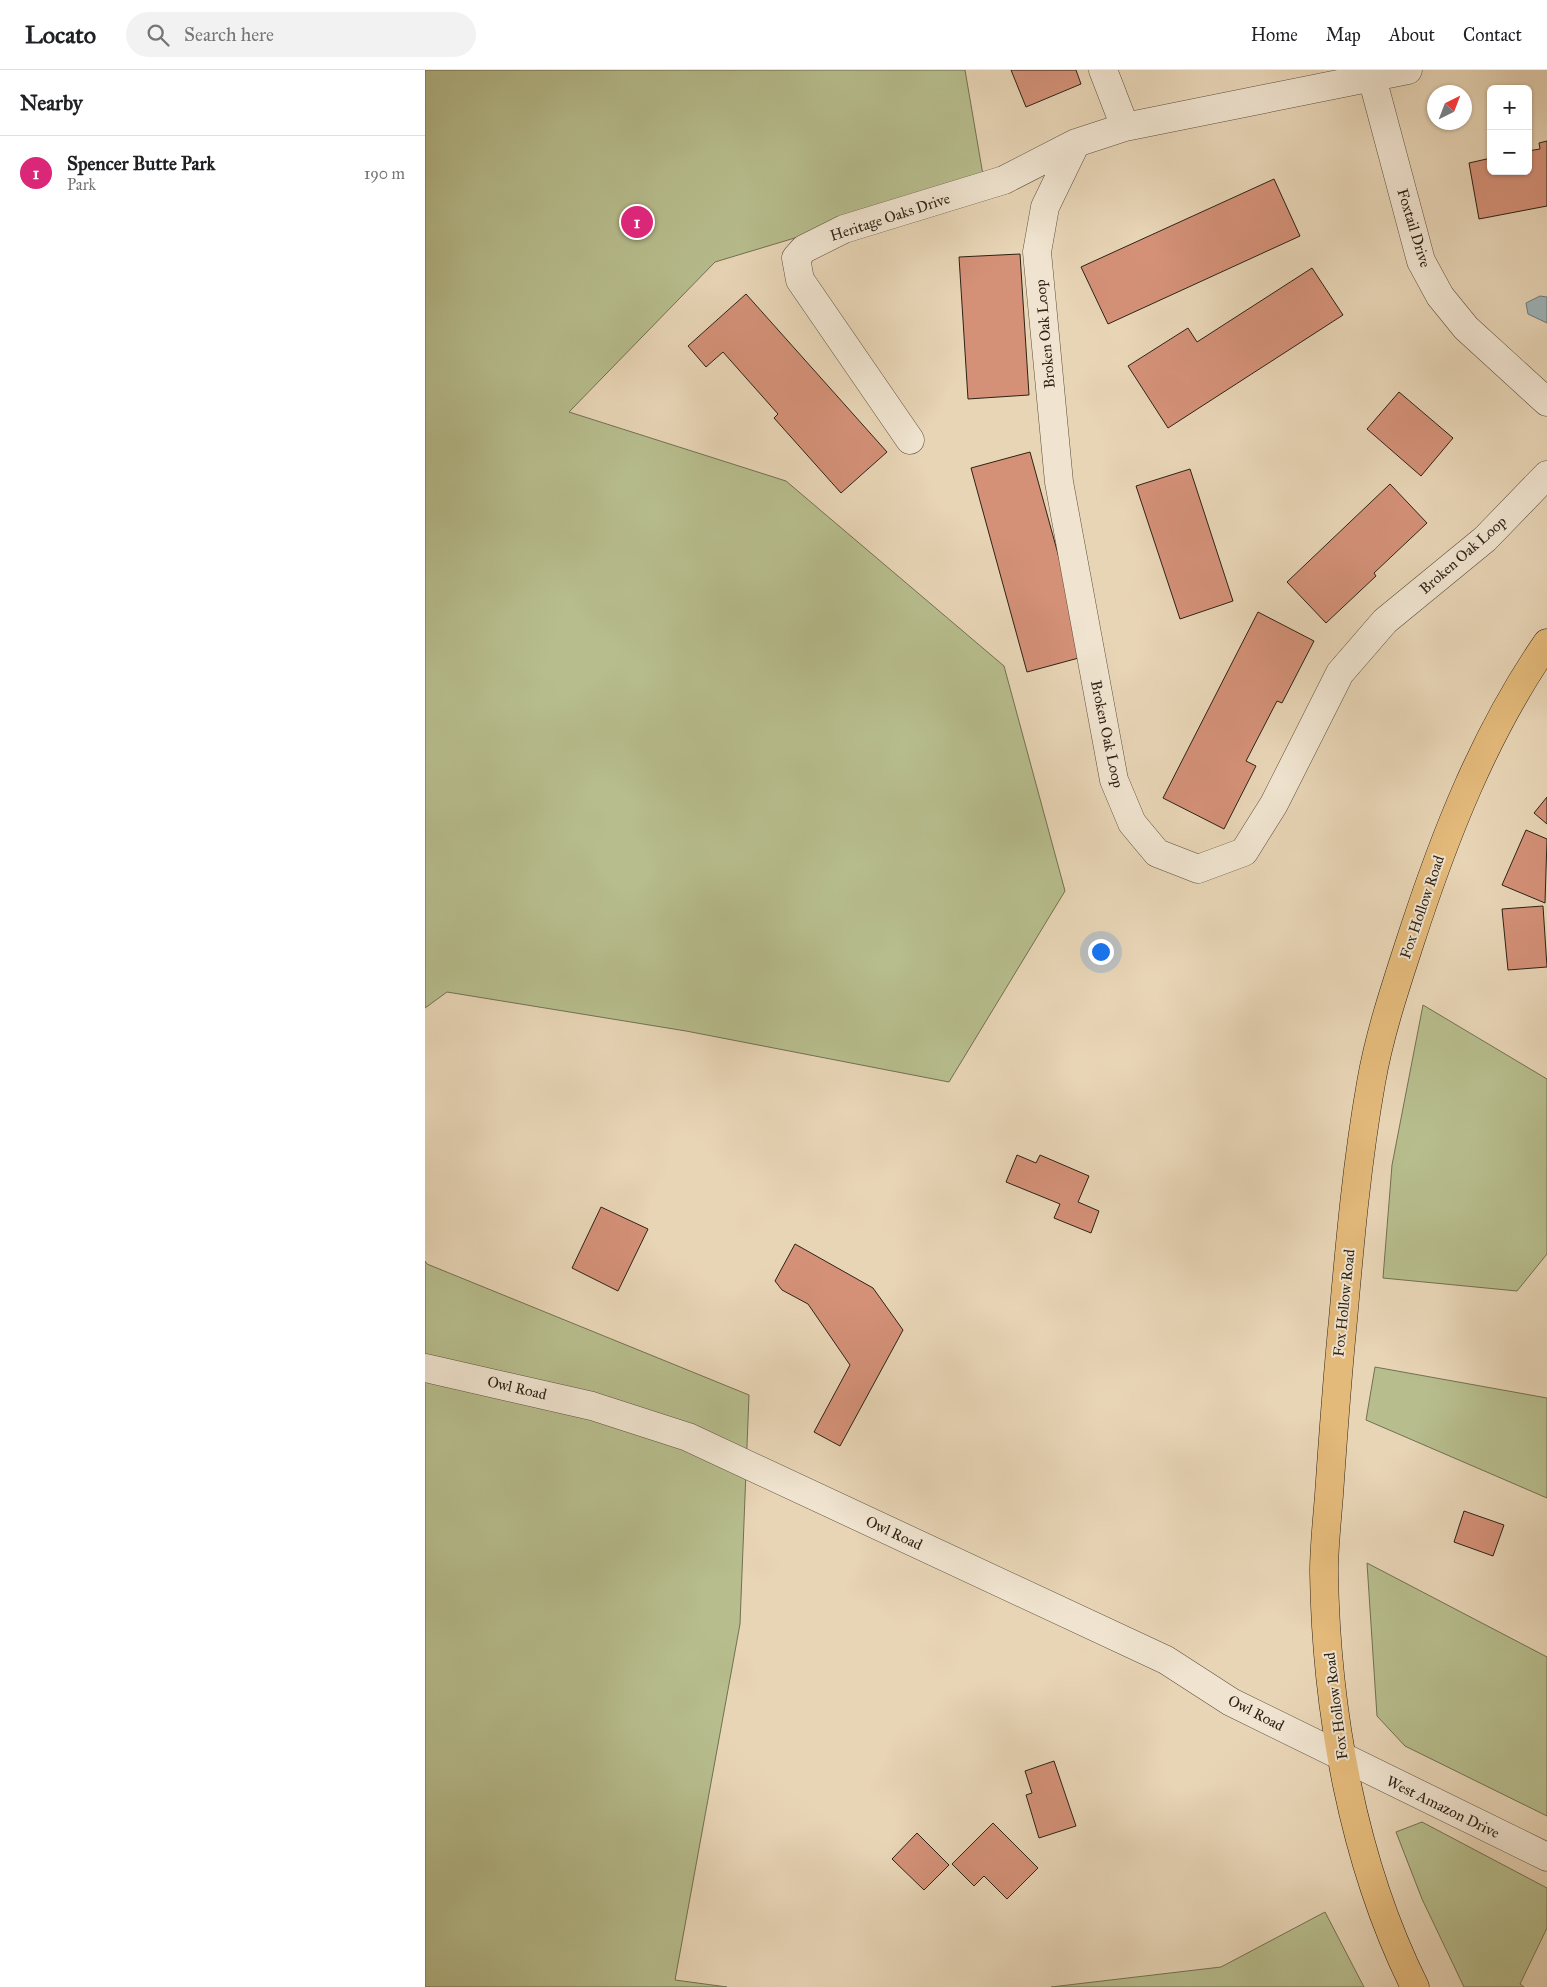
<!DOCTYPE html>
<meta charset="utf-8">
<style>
:root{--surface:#fff;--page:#f2f2f2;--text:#202124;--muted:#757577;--line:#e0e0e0;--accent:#db2777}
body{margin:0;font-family:"IM FELL Great Primer",serif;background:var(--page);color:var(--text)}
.controls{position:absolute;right:15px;top:15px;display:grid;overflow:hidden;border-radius:8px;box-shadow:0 1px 4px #0004}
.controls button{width:45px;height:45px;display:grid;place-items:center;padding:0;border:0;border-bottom:1px solid var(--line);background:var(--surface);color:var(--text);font:25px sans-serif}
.compass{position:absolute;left:1002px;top:15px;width:45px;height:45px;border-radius:50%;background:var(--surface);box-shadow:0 1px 4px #0004;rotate:42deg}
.you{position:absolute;left:675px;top:881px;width:18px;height:18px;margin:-12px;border:4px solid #fff;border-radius:50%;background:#1a73e8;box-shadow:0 0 0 8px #1a73e833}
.badge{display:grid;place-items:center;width:32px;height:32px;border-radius:50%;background:var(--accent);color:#fff;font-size:16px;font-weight:700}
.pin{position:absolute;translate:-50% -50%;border:2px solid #fff;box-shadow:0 1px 5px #0006}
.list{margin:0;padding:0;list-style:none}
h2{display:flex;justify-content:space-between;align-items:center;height:65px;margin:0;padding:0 20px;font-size:21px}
h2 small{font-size:16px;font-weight:400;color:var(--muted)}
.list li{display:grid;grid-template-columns:32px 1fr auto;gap:15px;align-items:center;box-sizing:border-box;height:75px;padding:0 20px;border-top:1px solid var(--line)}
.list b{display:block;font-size:19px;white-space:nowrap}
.list p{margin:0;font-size:16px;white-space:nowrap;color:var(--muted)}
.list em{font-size:16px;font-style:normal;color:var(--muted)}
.icon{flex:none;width:28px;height:28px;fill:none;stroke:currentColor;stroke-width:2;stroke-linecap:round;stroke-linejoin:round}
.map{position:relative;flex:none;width:1122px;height:1917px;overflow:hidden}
header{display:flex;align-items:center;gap:30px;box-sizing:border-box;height:70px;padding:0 25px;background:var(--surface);border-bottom:1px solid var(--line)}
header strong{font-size:24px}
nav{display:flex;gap:28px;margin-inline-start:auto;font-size:18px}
.search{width:350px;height:45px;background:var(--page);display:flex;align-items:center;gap:12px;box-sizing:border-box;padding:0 18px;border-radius:28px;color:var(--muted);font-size:19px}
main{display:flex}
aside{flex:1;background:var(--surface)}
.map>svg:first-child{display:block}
.green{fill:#b7bd8d;stroke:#727051}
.water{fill:#9db5ba;stroke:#707a78}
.building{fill:#d49178;stroke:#2d2215}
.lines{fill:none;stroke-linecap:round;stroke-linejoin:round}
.minor-casing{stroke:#5c4f3d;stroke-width:29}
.major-casing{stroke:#2d2215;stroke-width:29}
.minor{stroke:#f0e4d0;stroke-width:28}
.major{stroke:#e4ba7b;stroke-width:28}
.labels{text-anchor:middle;stroke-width:4;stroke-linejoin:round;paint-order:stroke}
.street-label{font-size:15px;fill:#2d2215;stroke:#f0e4d0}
</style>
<header>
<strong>Locato</strong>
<div class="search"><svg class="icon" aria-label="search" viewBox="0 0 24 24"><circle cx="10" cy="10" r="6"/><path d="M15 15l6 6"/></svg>Search here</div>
<nav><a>Home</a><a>Map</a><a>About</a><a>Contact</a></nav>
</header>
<main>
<aside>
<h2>Nearby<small></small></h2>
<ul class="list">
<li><span class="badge">1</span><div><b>Spencer Butte Park</b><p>Park</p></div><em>190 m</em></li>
</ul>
</aside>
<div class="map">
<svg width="1122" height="1917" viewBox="0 0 1122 1917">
<rect width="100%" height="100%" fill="#e8d5b6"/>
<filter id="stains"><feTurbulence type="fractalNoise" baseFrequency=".004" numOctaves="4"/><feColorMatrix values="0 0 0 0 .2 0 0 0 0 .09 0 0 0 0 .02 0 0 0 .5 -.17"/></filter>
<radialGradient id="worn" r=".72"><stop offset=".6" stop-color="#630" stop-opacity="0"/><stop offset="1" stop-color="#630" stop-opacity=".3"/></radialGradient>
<path class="green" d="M0,0H540L559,111L290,192L144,342L361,411L579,596L640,821L524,1012L261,961L22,922L0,938Z
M998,935L1122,1009V1184L1092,1221L958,1208L967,1095Z
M0,1191L2,1194L324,1325L315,1554L250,1910L302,1917H0Z
M950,1297L1122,1328V1428L941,1350Z
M942,1493L1122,1587V1746L980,1676L952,1646Z
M997,1752L1122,1818V1858L1095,1914L1099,1917H1039L997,1829L971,1762Z
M900,1842L939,1917H626L796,1897Z"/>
<path class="water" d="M1115,226L1122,227V253L1103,244L1101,233Z"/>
<path class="building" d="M586,0H651L656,14L601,37Z
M1122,71V136L1054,149L1044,93L1066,88V101H1103V81L1115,79L1114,73Z
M849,109L875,166L683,254L656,197Z
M595,184L604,325L543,329L534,187Z
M887,198L918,245L743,358L703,296L763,258L772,272Z
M321,224L462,382L416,423L349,348L353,344L298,282L281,297L263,276Z
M974,322L1028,368L996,406L942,359Z
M605,382L661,586L602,602L546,398Z
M765,399L808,531L755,549L711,416Z
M965,414L1002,453L949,503L951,506L901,553L862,512Z
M833,542L889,571L857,633L852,631L821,691L831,696L799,759L738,728Z
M1122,727V754L1109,743Z
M1101,760L1122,769L1120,833L1077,815Z
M1118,836L1122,897L1083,900L1077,839Z
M592,1085L611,1093L615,1085L664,1106L653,1132L674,1141L666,1163L629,1148L635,1134L581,1112Z
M176,1137L223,1159L193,1221L147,1198Z
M370,1174L448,1218L478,1260L415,1376L389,1362L425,1295L383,1234L357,1220L350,1211Z
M1039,1441L1079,1455L1068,1486L1029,1472Z
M629,1691L651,1756L614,1768L601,1725L607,1723L600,1701Z
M568,1753L613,1798L582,1829L559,1806L549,1816L527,1794Z
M492,1763L524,1795L499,1820L467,1789Z"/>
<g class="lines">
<defs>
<path id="minor" d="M678,0L700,57L983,0
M945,0L996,191L1015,226L1041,258L1122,332
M700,57L651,73L620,137L612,182L634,412L689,710L707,753L732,783L773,799L819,782L849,734L915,603L960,551L1060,469L1122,405
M485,370L375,210L371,188L379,179L419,159L579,110L651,73
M0,1298L167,1336L263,1367L741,1590L806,1632L1122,1787"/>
<path id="major" d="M990,1917C928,1793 901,1640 899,1502C899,1477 902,1451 904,1425C908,1367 912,1309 918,1250C925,1171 932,1092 946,1013C954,966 970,918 985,872C1019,767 1059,664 1122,573"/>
</defs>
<use href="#minor" class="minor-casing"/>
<use href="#major" class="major-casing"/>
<use href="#minor" class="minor"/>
<use href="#major" class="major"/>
</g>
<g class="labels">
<g class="street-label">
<text transform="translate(465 147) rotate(-18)" y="5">Heritage Oaks Drive</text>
<text transform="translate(989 158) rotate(73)" y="5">Foxtail Drive</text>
<text transform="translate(620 264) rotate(-95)" y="5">Broken Oak Loop</text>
<text transform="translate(1038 485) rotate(-41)" y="5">Broken Oak Loop</text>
<text transform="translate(682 664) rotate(78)" y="5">Broken Oak Loop</text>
<text transform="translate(997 837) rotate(-71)" y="5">Fox Hollow Road</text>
<text transform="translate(919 1233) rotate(-84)" y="5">Fox Hollow Road</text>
<text transform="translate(92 1318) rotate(13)" y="5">Owl Road</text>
<text transform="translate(469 1463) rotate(25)" y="5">Owl Road</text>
<text transform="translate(911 1636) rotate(-97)" y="5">Fox Hollow Road</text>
<text transform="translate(831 1643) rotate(27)" y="5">Owl Road</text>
<text transform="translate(1018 1737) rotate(26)" y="5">West Amazon Drive</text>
</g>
</g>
<rect width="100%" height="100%" filter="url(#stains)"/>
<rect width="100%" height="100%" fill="url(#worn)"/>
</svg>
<div class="controls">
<button>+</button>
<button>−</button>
</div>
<svg class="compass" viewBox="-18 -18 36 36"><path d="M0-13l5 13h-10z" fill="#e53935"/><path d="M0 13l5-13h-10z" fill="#757577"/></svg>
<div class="you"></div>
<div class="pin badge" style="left:212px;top:152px">1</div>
</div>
</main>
